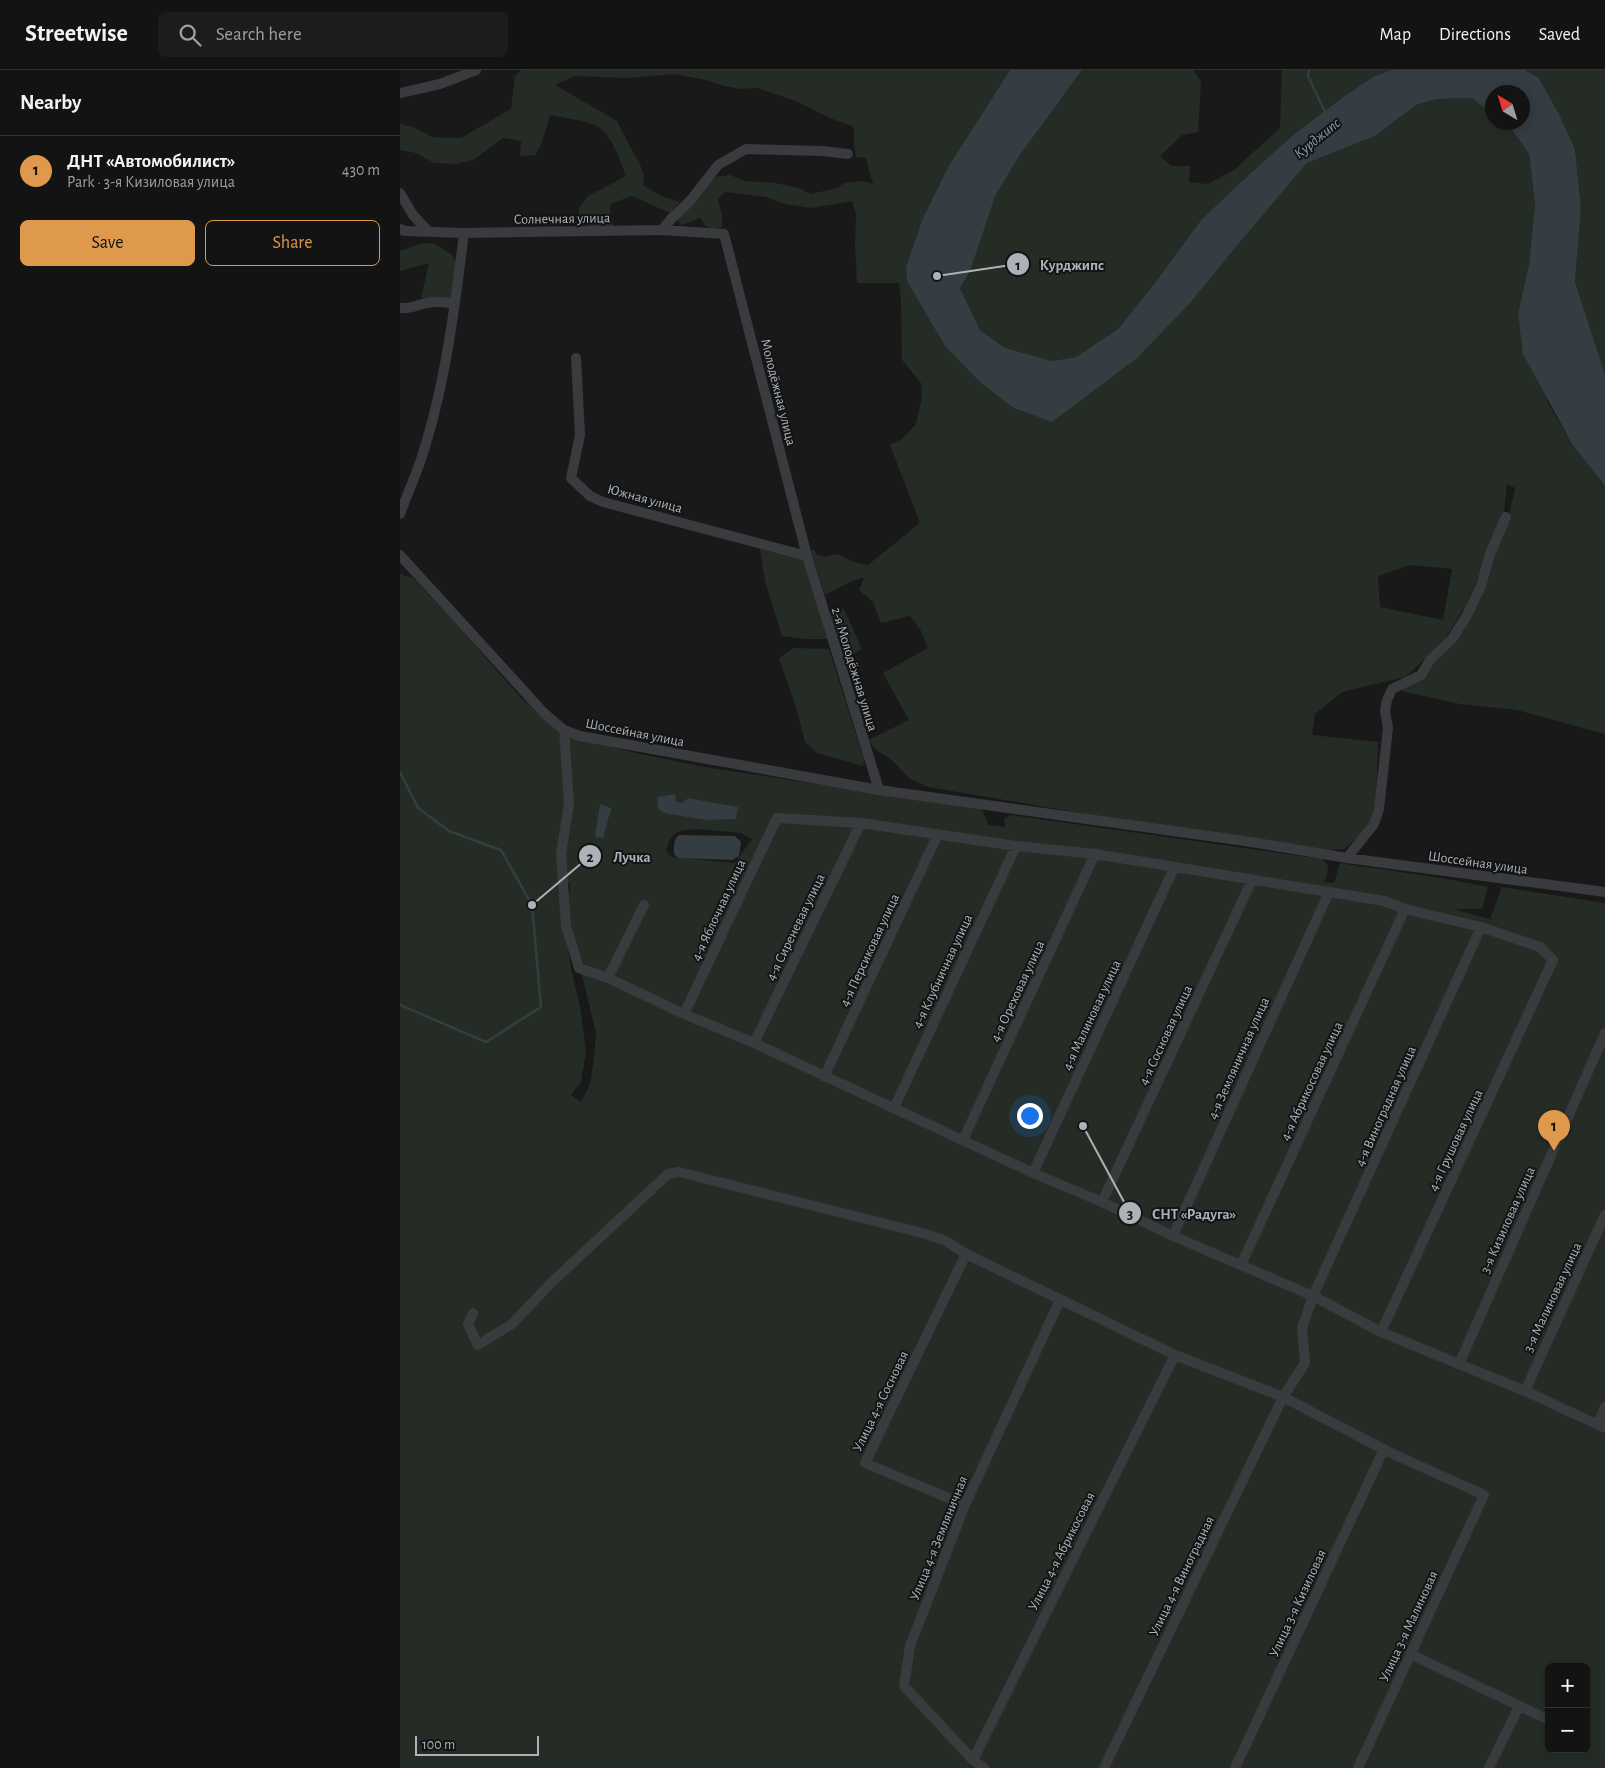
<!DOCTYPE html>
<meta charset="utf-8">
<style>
:root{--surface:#131314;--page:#1c1c1d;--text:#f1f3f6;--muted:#9d9ea0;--line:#323234;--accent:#de994d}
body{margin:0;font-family:"Alegreya Sans",sans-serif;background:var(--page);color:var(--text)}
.controls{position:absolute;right:15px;bottom:15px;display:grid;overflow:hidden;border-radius:8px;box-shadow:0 2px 12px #0003}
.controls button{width:45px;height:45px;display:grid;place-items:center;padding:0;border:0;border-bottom:1px solid var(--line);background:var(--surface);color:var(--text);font:25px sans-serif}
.compass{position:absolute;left:1085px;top:15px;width:45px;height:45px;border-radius:50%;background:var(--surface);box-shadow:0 2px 12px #0003;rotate:322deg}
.scale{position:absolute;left:15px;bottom:12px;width:124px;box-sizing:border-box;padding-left:5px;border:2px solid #acb2b8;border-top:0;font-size:14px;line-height:18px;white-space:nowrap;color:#acb2b8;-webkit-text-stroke:4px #131415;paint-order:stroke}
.you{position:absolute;left:629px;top:1045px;width:18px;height:18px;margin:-12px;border:4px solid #fff;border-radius:50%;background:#1a73e8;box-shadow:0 0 0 8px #1a73e833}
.badge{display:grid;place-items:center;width:32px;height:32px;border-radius:50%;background:var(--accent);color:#111;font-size:16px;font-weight:700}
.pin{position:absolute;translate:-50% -41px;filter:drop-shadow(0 1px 2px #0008)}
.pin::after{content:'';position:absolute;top:26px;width:18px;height:15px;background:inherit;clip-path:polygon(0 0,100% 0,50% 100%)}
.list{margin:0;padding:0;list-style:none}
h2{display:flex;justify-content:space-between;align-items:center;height:65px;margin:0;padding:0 20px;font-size:21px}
h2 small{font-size:16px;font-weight:400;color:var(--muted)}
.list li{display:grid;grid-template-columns:32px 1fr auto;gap:15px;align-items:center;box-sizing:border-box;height:70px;padding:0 20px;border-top:1px solid var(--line)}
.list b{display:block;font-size:19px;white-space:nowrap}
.list p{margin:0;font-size:16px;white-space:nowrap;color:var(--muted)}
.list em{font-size:16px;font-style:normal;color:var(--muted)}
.actions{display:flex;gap:10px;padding:15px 20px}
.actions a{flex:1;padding:11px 0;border:1px solid var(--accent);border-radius:8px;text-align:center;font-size:18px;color:var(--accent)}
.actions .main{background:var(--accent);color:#111}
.icon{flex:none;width:28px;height:28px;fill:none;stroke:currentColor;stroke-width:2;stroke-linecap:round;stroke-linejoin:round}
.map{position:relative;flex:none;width:1205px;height:1698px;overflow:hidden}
header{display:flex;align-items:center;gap:30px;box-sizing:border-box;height:70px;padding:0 25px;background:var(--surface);border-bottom:1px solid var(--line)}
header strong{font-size:24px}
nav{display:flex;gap:28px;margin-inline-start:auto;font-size:18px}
.search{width:350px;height:45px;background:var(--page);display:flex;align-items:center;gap:12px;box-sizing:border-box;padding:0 18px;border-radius:8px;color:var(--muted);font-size:19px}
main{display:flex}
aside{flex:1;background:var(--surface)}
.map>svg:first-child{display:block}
.green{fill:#252c25;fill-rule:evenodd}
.water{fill:#343d42}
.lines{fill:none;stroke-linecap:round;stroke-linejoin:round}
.stream{stroke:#343d42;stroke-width:2.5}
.street{stroke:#3a3b3f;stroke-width:10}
.labels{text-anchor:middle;stroke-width:4;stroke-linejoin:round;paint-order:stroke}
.street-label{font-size:14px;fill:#acb2b8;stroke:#131415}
.water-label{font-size:15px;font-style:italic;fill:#88a2af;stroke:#131415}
.leader{fill:none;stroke:#acb2b8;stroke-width:2}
.callout-dot{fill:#acb2b8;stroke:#131415;stroke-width:2}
.mark-label{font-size:15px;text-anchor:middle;font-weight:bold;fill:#111}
.callout-label{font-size:15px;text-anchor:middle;font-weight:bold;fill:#acb2b8;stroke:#131415;stroke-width:4;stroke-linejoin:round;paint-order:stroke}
</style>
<header>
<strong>Streetwise</strong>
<div class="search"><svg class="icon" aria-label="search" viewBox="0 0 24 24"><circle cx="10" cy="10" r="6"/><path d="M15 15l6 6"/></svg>Search here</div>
<nav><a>Map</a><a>Directions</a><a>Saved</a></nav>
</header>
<main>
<aside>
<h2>Nearby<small></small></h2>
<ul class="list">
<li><span class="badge">1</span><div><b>ДНТ «Автомобилист»</b><p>Park · 3-я Кизиловая улица</p></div><em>430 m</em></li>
</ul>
<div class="actions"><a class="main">Save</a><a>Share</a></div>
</aside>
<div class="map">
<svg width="1205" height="1698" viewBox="0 0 1205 1698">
<rect width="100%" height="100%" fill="#19191a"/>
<path class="green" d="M121,0H610L548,97L522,150L506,197L530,248L545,276L612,337L791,232L840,172L907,93L975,66L1016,35L1037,29L1072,28L1092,44V52L1103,53L1112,60L1129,84L1135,134L1129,195L1118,243L1147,331L1172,374L1205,416V664L1117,640L1060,634L1001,621L1005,615L1035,591L1053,574L1107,455L1115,418L1107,414L1104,442L1081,502L1065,537L1043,572L1005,607L942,622L915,644L912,665L978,672L976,731L970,753L956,769L944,779L929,780L710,748L528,717L510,709L493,691L475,679L469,670L509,650L483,603L528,578L520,559L510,546L481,553L473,532L459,520L464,508C453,508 436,520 425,525L411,481L414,479L416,484L424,487L438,484L453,492L468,495L520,453L490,375L502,369L516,354L522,328L521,313L502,290L501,231L499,213H457L455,174L456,144L452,131L411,138L385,134L366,127L325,122L318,129L322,146V157L312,160L305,155L300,148L282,155L276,149L313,107L330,105L345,111L375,113L399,118L411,124L437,118L444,113L461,111L473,114L466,88L456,87L454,75V57L430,48L398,32L358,18L341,19L324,16L306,10L274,4L227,8L174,6L155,15L217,51L229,75L239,92L244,105L243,115L261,126L280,132L270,143L232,126L210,134V144L214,156L191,157L178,151L179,138L188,126L226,106C220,91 213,68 200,58C190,51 163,48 150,45L141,75L135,85L120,86L121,71L103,68L73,90L55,94L34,93L16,83L0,80V54L13,57L33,67L61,68L111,39L115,6ZM1010,495L1052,499L1043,550L980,537L978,506Z
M682,0H793L801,11L798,62L782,65L760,86L771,96H790L789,112L808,114L834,100L880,58L882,0H991L973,7L943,27L893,65L841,112L801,150L757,210L718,259L676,287L652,291L605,278L580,260L560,218C577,189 581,155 595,125C616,82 654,40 682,0Z
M1125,0H1205V304L1175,212L1181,138L1175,79L1159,44L1139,8Z
M33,173L51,184L57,194L50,228H21L29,193L0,201V181L19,174Z
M360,479L404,489L427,569H405L382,566L365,511Z
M0,504L13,508L57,555L120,627L158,661L162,676L166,713L158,822L171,898L181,942L186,982L181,1012L171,1025L181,1032L190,1014L194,989L196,963L168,847L170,813L166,814L164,777L169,664L231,682L304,697L582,739L588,755L605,757L604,749L611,745L922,789L928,795L927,806L924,812L934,813L940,793C989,801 1039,806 1088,817L1082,839H1053L1093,850L1090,849L1102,817L1205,833V1698H0ZM275,725L276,731L282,733L288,728L337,737L282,745L264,743ZM298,759L341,763L352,769L335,793L271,787L266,780C273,759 278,761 298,759ZM1149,1597H1186V1679H1149Z
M444,539L462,579L442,590L428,543Z
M393,578L429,579L464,690L463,696L417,683L405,672L396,637L379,588Z"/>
<path class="water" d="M610,0H682L619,86L595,126L570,201L560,218L580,260L605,278L652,291L676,287L718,259L757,210L801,150L841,112L893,65L943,27L973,7L991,0H1125L1139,8L1159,44L1175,79L1181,138L1175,212L1205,304V416L1172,374L1123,284L1118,243L1129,195L1135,134L1129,84L1112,60L1103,53L1122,52V22H1092V44L1072,28L1037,29L1016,35L975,66L907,93L840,172L791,232L737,288L652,352L612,337L579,311L545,276L507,211L506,197L522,150L548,97Z
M275,724L276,731L282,733L288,728L338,737L336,749L306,750L264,743L258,738L257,727Z
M200,734L211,738V741L209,746L203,768L195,767Z
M279,765L335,766L341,772L339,786L332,790L278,788L274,784C274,777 273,770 279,765Z"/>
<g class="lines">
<path class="stream" d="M909,0L908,6L925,42
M0,702L18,738L49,761L101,780L132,835L141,937L86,972L0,935"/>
<path class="street" d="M0,23L40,14L76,0
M0,123L13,145L27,160
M0,159L5,161L64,163L262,160L324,164L407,486L479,720
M262,160L271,149L290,131L318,95L346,79L422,81L448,84
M0,238C11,239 17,235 27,233C36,231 46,232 55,234
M176,288L180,365L171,408L190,426L203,432L407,486
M0,444C8,422 18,401 24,380C46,310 55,235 64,163
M0,485L144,643L164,660L180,666L479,720L845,771L947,788L1205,822
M164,660L169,734L161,784L166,856L179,898L208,908L284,944L354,973L633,1103L702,1132L773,1166L913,1226L981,1262L1125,1321L1205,1358
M947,788L974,754L979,739L988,658L985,641L987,630L992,619L1021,605L1030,590L1052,569L1067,545L1081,516L1090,484L1106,447
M208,908L244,835
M284,944L377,748L461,753L616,776L695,784L984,831L1005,839L1081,857L1140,877L1153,890L981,1262
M354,973L461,753
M424,1007L538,764
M494,1038L616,776
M563,1070L695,784
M633,1103L774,798
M702,1132L852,810
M773,1166L929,822
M841,1195L1005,839
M73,1243L68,1254L78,1275L112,1254L152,1212L268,1104L279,1102L526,1164L546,1171L566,1184L775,1285L883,1327L989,1382L1084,1425L958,1698
M1059,1294L1205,963
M1125,1321L1205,1145
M1198,1354L1205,1337
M565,1435L465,1393L566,1184
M1010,1584L1149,1650
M573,1690L775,1285
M584,1698L573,1690L504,1616L510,1576L565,1435L660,1230
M704,1698L883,1327L905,1293L902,1258L913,1226L1081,857
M835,1698L984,1379
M1089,1698L1119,1636"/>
</g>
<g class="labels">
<g class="street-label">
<text transform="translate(162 148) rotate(-1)" y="5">Солнечная улица</text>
<text transform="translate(379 322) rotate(76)" y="5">Молодёжная улица</text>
<text transform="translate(245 428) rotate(15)" y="5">Южная улица</text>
<text transform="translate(455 599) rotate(73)" y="5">2-я Молодёжная улица</text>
<text transform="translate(235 662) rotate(11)" y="5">Шоссейная улица</text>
<text transform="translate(1078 792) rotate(8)" y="5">Шоссейная улица</text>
<text transform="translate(318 840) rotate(-65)" y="5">4-я Яблочная улица</text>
<text transform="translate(395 857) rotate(-64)" y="5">4-я Сиреневая улица</text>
<text transform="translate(469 880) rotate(-65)" y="5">4-я Персиковая улица</text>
<text transform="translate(542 901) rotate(-65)" y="5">4-я Клубничная улица</text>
<text transform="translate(617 921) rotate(-65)" y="5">4-я Ореховая улица</text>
<text transform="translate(691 945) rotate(-65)" y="5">4-я Малиновая улица</text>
<text transform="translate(765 965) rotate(-65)" y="5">4-я Сосновая улица</text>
<text transform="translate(838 988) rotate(-66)" y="5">4-я Земляничная улица</text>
<text transform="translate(911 1011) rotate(-65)" y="5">4-я Абрикосовая улица</text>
<text transform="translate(985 1036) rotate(-66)" y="5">4-я Виноградная улица</text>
<text transform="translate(1055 1070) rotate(-65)" y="5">4-я Грушовая улица</text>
<text transform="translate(1107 1150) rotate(-66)" y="5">3-я Кизиловая улица</text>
<text transform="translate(1152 1227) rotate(-65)" y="5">3-я Малиновая улица</text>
<text transform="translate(480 1331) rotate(-64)" y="5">Улица 4-я Сосновая</text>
<text transform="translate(538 1468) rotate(-68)" y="5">Улица 4-я Земляничная</text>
<text transform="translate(661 1481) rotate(-63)" y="5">Улица 4-я Абрикосовая</text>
<text transform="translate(781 1506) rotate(-64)" y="5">Улица 4-я Виноградная</text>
<text transform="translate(897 1533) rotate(-65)" y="5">Улица 3-я Кизиловая</text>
<text transform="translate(1008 1556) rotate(-65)" y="5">Улица 3-я Малиновая</text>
</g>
<g class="water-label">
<text transform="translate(917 68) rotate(-39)" y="5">Курджипс</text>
</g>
</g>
<path class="leader" d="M537 206L618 194M132 835L190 786M683 1056L730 1143"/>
<g class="callout-dot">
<circle cx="537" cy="206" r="5"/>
<circle cx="132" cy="835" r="5"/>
<circle cx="683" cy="1056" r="5"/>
<circle cx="618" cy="194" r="12"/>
<circle cx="190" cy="786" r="12"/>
<circle cx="730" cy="1143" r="12"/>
</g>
<g class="mark-label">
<text x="618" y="200">1</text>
<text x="190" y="792">2</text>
<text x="730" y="1149">3</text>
</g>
<g class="callout-label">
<text x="672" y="200">Курджипс</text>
<text x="232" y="792">Лучка</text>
<text x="794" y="1149">СНТ «Радуга»</text>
</g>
</svg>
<div class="controls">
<button>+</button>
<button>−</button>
</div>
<svg class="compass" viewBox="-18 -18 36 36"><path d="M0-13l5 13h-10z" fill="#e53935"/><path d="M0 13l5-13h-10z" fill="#9d9ea0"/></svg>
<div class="scale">100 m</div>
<div class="you"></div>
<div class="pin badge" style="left:1154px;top:1081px">1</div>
</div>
</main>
